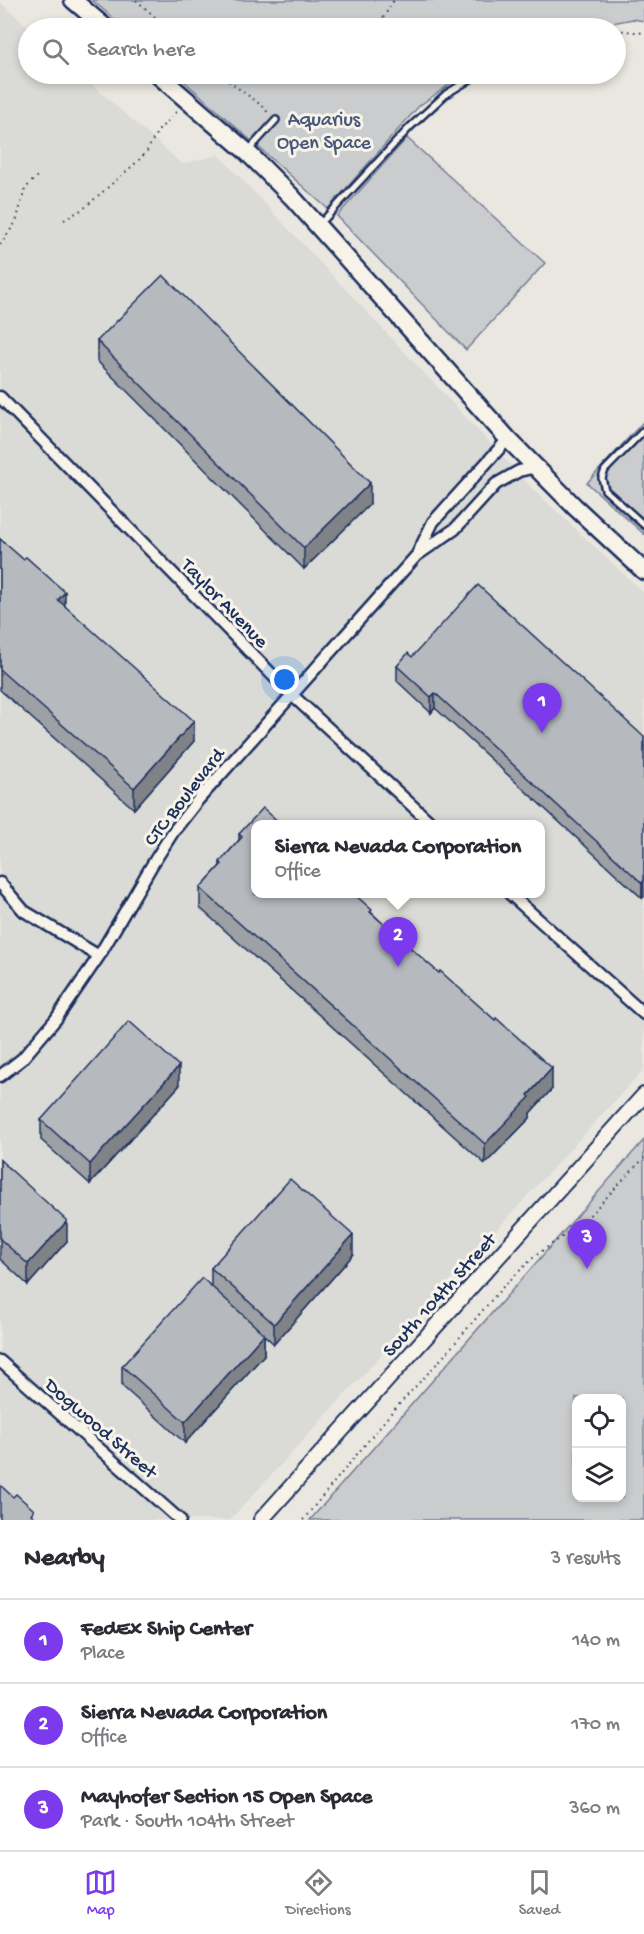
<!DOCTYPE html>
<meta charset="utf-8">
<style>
:root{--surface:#fff;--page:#f2f2f3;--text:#2b2b33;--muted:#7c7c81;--line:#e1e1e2;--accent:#7c3aed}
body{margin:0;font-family:"Gochi Hand",sans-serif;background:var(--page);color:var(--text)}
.controls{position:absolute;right:18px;bottom:18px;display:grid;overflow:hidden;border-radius:12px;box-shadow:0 3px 9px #0003}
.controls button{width:54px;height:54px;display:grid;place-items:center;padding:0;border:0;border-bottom:2px solid var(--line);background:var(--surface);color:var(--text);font:30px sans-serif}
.you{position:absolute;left:285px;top:680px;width:21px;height:21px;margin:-15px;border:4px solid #fff;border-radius:50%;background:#1a73e8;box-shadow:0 0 0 9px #1a73e833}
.badge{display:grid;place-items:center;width:39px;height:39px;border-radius:50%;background:var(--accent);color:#fff;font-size:20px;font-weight:700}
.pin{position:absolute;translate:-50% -50px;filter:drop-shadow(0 2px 3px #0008)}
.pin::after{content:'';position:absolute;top:32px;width:21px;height:18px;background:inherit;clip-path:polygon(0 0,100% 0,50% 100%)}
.popup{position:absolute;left:251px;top:820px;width:294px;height:78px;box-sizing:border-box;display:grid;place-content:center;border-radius:12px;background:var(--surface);filter:drop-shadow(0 2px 4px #0005);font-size:20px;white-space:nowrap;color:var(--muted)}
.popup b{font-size:22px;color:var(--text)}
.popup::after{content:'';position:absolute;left:50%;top:100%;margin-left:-12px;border:12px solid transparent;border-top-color:var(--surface)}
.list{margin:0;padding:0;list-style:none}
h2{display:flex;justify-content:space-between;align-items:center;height:78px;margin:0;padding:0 24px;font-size:26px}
h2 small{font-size:20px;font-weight:400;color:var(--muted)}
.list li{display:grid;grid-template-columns:39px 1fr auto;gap:18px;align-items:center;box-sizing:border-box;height:84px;padding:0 24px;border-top:2px solid var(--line)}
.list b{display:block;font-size:22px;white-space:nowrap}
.list p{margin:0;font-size:20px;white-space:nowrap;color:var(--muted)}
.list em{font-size:20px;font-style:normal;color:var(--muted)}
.icon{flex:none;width:33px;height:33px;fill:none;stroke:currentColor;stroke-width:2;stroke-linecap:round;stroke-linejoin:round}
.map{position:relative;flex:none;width:644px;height:1520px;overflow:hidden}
.search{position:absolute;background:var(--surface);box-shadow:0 3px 9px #0003;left:18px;right:18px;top:18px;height:66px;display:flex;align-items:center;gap:15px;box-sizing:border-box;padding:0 21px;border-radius:33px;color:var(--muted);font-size:22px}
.sheet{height:330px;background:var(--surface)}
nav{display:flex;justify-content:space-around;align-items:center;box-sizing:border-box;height:84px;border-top:2px solid var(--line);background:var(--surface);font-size:16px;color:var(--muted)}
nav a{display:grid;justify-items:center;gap:3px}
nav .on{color:var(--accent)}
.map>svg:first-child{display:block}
.built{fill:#dadad6;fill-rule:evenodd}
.green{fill:#cbcccd;stroke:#737e96;stroke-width:1.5;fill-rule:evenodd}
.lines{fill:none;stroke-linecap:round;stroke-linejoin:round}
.service-casing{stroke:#1b2f5e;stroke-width:10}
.minor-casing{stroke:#1b2f5e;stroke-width:15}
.tertiary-casing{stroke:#1b2f5e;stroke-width:18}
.primary-casing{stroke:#1b2f5e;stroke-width:21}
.path{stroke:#1b2f5e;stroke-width:2;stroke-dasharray:1.5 4.5;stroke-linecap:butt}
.service{stroke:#f7f3e8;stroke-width:5}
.minor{stroke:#f7f3e8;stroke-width:10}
.tertiary{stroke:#f7f3e8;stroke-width:14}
.primary{stroke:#f7f3e8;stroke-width:16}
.wall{fill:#9da0a4;stroke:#1b2f5e;stroke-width:1.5}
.shaded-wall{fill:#7f8286;stroke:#1b2f5e;stroke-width:1.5}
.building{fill:#b6babf;stroke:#1b2f5e;stroke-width:1.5}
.labels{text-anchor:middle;stroke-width:6;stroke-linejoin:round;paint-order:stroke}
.park-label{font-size:20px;fill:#47567a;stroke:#f7f3e8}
.street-label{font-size:20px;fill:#1b2f5e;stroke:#f7f3e8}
</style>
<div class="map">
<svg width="644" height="1520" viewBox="0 0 644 1520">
<rect width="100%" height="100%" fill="#eae7e0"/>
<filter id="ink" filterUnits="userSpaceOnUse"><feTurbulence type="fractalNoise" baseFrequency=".0167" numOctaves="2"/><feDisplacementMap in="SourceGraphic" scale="12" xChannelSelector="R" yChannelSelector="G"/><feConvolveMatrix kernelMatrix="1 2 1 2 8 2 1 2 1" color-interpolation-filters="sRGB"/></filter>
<g filter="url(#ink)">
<path class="built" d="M0,2L29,28L28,74H80L182,164L219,155L535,491L644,593V1069L230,1520H0ZM255,824H540V894H255Z"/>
<path class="green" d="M92,0H644V21L633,19L586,28H125Z
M176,74H464L419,106L328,209Z
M407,138L545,263L466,350L337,216Z
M644,421V534L587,483Z
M644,1140V1520H310ZM576,1398H622V1498H576Z"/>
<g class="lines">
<defs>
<path id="service" d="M248,151L276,120
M320,224L410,127L446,94L479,74
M644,430L605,470L602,478L605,490L644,525"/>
<path id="minor" d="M0,397L292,695L432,824
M417,555L433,522L508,439
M0,883L24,911L99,956
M510,894L644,1014
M0,1076L22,1059L56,1019L99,956L152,865L173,832L198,800L417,555L455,529L496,484L519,471L536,467
M0,1361L180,1520"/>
<path id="tertiary" d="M261,1520L644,1095"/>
<path id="primary" d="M73,0L106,28
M157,74L247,152L292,197L508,439L575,507L644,571"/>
</defs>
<use href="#service" class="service-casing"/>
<use href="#minor" class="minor-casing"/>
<use href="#tertiary" class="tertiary-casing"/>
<use href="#primary" class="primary-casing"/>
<path class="path" d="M136,0L162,23L165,28
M307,28L312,26L325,28
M377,28L394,0
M616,30L644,33
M219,74L265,108L269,115
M64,220L83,209L137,162L147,151L157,132L177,111
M0,245L16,222L25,189L38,175
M303,1520L391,1413L443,1357L500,1290L535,1256L583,1222L644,1158"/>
<use href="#service" class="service"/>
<use href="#minor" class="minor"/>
<use href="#tertiary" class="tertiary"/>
<use href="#primary" class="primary"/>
</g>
<path class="wall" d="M97,341L370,504L304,569L97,361Z
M0,539L194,741L134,809L0,690Z
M412,657L644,737L642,898L435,708L431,713L397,681V666Z
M255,825L372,913L552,1089L530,1113V1118L485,1164L200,908V888L220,866V862L239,840V834Z
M179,1086L90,1184L41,1140V1120Z
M0,1160L67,1241L28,1285L0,1259Z
M353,1255L274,1344L264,1335V1355L185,1443L122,1386V1366L211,1287V1268Z"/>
<path class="shaded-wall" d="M370,483V504L304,569V548Z
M65,592V612L58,600Z
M435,693V708L431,713V697Z
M194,721V741L134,809V788Z
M644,881V897L642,898V883Z
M179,1066V1086L90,1184V1164Z
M552,1068V1089L530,1113V1118L485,1164V1144Z
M67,1221V1241L28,1285V1264Z
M353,1235V1255L274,1344V1324Z
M264,1334V1355L185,1443V1422Z"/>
<path class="building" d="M163,275L370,483L304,548L97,341Z
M0,539L23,559L26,557L65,592L58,600L194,721L134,788L0,670Z
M478,585L644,737V881L642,883L435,693L431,697L397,666L408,653L412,657Z
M263,808L282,825H255V894H354L372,910L370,912L439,973L440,971L495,1020L496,1018L552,1068L528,1095L530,1097L485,1144L200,888L222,864L220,862L242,837L239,834Z
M129,1021L179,1066L90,1164L41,1120Z
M0,1160L67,1221L28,1264L0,1239Z
M290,1179L353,1235L274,1324L211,1268Z
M202,1278L264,1334L185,1422L122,1366Z
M0,1485L13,1497L16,1494L34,1510L31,1514L38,1520H0Z"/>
</g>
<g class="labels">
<g class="park-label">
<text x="324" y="125">Aquarius<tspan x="324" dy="23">Open Space</tspan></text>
</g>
<g class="street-label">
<text transform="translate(226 602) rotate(46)" y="7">Taylor Avenue</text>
<text transform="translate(183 796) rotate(-52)" y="7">CTC Boulevard</text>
<text transform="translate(438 1294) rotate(-48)" y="7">South 104th Street</text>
<text transform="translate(102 1427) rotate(41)" y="7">Dogwood Street</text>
</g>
</g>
</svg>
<div class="controls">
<button><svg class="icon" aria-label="locate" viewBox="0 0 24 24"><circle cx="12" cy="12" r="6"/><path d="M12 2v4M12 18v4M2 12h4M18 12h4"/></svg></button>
<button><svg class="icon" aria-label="layers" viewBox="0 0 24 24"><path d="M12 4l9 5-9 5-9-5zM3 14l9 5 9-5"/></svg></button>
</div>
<div class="you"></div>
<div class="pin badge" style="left:542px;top:733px">1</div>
<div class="pin badge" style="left:398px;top:967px">2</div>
<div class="popup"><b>Sierra Nevada Corporation</b>Office</div>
<div class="pin badge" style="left:587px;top:1269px">3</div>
<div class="search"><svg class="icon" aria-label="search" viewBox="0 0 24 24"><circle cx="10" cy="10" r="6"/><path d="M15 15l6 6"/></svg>Search here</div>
</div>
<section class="sheet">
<h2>Nearby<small>3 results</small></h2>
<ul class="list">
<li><span class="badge">1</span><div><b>FedEx Ship Center</b><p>Place</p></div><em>140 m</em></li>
<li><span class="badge">2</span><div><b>Sierra Nevada Corporation</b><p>Office</p></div><em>170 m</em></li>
<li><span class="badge">3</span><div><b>Mayhofer Section 15 Open Space</b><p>Park · South 104th Street</p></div><em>360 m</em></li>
</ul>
</section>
<nav>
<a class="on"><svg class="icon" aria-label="map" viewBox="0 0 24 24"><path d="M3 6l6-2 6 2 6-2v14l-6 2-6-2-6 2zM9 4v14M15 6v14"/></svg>Map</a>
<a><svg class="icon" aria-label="directions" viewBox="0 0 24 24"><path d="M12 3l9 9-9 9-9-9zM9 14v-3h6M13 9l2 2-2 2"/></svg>Directions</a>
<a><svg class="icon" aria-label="saved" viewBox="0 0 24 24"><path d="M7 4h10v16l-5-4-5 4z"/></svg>Saved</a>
</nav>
